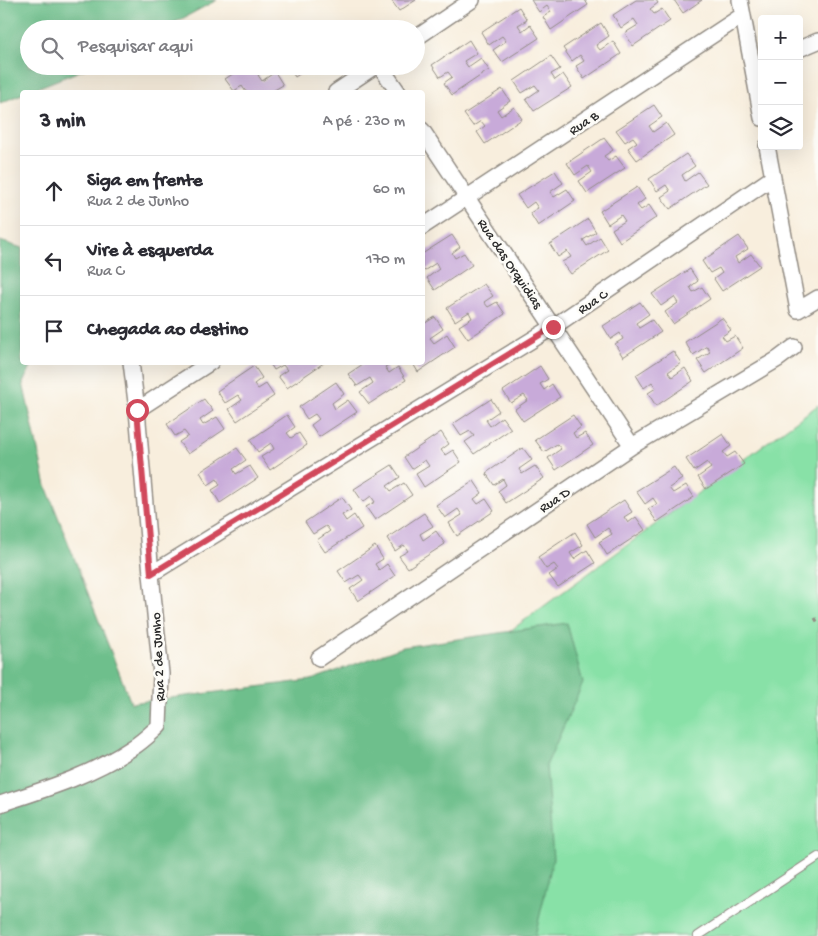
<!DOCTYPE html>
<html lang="pt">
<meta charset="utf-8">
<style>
:root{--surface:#fff;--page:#f2f2f3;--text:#2b2b33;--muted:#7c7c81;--line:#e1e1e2}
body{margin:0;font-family:"Gochi Hand",sans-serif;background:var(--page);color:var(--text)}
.controls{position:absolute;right:15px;top:15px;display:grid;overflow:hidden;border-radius:5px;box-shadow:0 5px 20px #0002}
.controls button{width:45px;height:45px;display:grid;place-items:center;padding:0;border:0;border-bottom:1px solid var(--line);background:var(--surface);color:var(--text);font:25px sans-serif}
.stop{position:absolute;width:15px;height:15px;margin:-11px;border:4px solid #d1495b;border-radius:50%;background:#fff}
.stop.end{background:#d1495b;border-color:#fff;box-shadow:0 1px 5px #0008}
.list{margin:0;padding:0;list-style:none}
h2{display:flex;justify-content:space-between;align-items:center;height:65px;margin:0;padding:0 20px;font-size:21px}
h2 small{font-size:16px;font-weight:400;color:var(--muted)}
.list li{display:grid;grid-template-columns:32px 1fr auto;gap:15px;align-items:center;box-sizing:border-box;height:70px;padding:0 20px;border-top:1px solid var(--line)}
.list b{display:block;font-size:19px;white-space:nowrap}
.list p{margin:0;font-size:16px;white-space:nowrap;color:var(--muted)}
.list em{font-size:16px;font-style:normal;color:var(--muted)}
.icon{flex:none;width:28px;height:28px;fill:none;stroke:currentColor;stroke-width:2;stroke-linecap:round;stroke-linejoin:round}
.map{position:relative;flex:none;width:818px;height:936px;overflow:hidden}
.search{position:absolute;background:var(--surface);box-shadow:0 5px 20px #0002;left:20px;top:20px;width:405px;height:55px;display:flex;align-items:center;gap:12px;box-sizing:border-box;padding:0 18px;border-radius:28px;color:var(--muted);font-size:19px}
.panel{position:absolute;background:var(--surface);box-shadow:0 5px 20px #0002;left:20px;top:90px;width:405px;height:275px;border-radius:5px}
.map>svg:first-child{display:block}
.green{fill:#88e1a7;stroke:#5a8669}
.forest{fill:#6ebf8c;stroke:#4c755c}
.building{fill:#c8aad9}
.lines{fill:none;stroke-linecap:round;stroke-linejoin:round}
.lane-casing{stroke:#928c84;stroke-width:10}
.street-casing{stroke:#928c84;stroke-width:18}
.path{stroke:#928c84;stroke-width:3;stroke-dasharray:4 4;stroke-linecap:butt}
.lane{stroke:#fff;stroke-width:8}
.street{stroke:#fff;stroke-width:15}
.route{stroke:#d1495b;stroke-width:6}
.labels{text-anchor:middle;stroke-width:5;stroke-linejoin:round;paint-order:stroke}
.street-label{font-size:14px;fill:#2b2b2b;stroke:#fdfcf7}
</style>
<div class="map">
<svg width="818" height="936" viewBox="0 0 818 936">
<rect width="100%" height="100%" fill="#fdfcf7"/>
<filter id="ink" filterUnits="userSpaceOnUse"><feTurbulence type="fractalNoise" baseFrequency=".02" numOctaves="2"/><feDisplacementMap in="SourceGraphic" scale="10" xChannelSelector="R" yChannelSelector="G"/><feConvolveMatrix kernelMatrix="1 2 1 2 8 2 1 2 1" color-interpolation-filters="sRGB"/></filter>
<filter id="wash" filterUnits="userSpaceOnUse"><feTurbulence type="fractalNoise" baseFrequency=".0096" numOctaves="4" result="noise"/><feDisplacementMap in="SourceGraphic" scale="20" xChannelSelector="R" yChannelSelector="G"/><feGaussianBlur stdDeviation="1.12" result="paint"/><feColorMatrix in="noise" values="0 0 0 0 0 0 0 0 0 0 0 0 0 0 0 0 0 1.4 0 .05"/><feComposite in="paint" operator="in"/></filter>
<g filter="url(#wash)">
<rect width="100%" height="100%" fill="#f8eedd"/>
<path class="green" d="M818,405V936H521L480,653Z"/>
<path class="forest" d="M0,0H217L163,29H29V66H92L27,92H22V94L0,103Z
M0,241L22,248V362L33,363L23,383L46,486L131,703L311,680L403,647L567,623L583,683L546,766L553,859L535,936H0Z"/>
<g id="blocks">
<path class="building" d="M391,0H416L399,11Z
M531,0H566L567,1L569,0H585L588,5L551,30L543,17L551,12L547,6L539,12Z
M636,0H656L658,3L650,9L654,14L662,9L670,21L633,46L625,33L638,25L634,19L621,28L613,15Z
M674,0H702L683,13Z
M519,7L527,20L518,25L522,31L530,25L539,38L502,62L493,50L506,41L502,36L489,45L481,32Z
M312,22L317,29H301Z
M601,23L609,36L596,45L600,50L613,41L621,54L584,79L576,66L584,61L580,55L572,61L563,48Z
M469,40L477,53L464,61L468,67L481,58L489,70L452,95L444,83L452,77L448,72L440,77L432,65Z
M551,56L560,69L551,74L555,80L563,74L572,87L534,111L526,99L539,90L535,85L522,93L514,81Z
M245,66H272L258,75L262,81L275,72L283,85L271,92H246L242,86L234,91L225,79Z
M288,66H311L295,77Z
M502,89L510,101L497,110L501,116L514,107L522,119L485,144L477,132L485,126L481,121L473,126L464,114Z
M654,105L662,117L649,126L653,132L666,123L674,135L637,160L628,148L637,142L633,137L625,142L616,130Z
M604,138L613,150L604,156L608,161L616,156L625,168L587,193L579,181L592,172L588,166L575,175L567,163Z
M686,154L695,166L682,175L685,181L698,172L707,184L670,209L661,197L670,191L666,185L657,191L649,179Z
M555,171L563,183L550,192L554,197L567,189L575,201L538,226L530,213L538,208L534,202L526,208L517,195Z
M637,187L645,199L637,205L641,210L649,205L657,217L620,242L612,229L625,221L621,215L608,224L600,211Z
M588,219L596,232L583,240L587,246L600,237L608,250L571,274L562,262L571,257L567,251L558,257L550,244Z
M452,235L460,247L452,253L455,258L464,253L472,265L435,290L427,278L439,269L436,263L422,272V254Z
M739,236L748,249L735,257L738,263L751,254L760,266L722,291L714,279L722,273L719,268L710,273L702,261Z
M690,269L698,281L690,287L693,292L702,287L710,299L673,324L665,312L678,303L674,297L661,306L652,294Z
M484,284L493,296L484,302L488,307L497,302L505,314L468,339L459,326L472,318L469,312L455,321L447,308Z
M640,302L649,314L636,323L639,328L652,320L661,332L623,357L615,344L623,339L620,333L611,339L603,326Z
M435,317L443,329L430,338L434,343L447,334L455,347L418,372L412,362H422V325Z
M722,318L731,330L722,336L726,341L735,336L743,348L706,373L697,360L710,352L707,346L693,355L685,342Z
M673,351L681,363L668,372L672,377L685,368L693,381L656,406L648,393L656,388L652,382L644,388L636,375Z
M269,362H325L287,388L278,376L287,370L283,365L274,370Z
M366,362H393L385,367L389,373L398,367L406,380L369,404L360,392L373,383L370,378L357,386L348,374Z
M254,366L262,378L254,384L258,389L266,384L274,396L237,421L229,409L242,400L238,395L225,403L217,391Z
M540,366L548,379L540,384L544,390L552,384L560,397L523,421L515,409L528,400L524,395L511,403L503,391Z
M336,382L344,394L332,403L335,409L348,400L357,412L319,437L311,425L319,419L315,414L307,419L299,407Z
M204,399L213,411L200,420L203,425L217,417L225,429L188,454L179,442L188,436L184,431L175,436L167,424Z
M491,399L499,411L486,420L490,426L502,417L511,429L474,454L465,442L474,436L470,431L461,436L453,424Z
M287,415L295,427L287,433L291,438L299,433L307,445L270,470L261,457L274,449L271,443L258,452L250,440Z
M573,415L581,427L573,433L576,438L585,433L593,445L556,470L548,458L561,449L557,444L544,452L535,440Z
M441,432L449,444L441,450L445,455L453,450L461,462L424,487L416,474L429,466L425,460L412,469L404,457Z
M723,434L731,446L723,452L727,457L735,452L744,464L706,489L698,477L711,468L707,462L694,471L686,459Z
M237,448L246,460L233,469L236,474L250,466L258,478L220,503L212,490L220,485L217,479L208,485L200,472Z
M523,448L532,460L519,469L522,474L535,466L544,478L506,503L498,491L506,485L503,479L494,485L486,473Z
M392,465L400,477L387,486L391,491L404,483L412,495L375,520L366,507L375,502L371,496L363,502L354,489Z
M674,467L682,479L669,488L673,493L686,485L694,497L657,522L648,509L657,504L653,498L645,504L636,491Z
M474,481L482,493L474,499L478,504L486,499L494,511L457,536L449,523L462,515L458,509L445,518L436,505Z
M342,497L351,510L342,515L346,521L354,515L362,528L325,552L317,540L330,531L326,526L313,534L305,522Z
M624,500L632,512L624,517L628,523L636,517L645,530L607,555L599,542L612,534L608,528L595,537L587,524Z
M424,513L433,526L420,534L423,540L436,531L445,544L408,568L399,556L408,551L404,545L395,551L387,538Z
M575,532L583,545L570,553L574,559L587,550L595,563L558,587L549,575L558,569L554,564L546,569L538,557Z
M375,546L383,559L375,564L379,570L387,564L395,576L358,601L350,589L363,580L359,575L346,583L338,571Z"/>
</g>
</g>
<g filter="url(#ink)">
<use href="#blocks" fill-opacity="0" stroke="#928c84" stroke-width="1"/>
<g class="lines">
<defs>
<path id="lane" d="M698,936L818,857"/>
<path id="street" d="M740,0L762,118
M416,38L472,0
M799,49L818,41
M380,66L398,92
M336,92L375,66
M422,130L632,446
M767,146L798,310L818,298
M422,227L743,15
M137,410L211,362
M151,574L553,327L772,178
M319,658L632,446L778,359L794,347
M0,804C46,789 92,775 132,748C142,742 150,734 159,726L161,674L151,574L137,410L131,362"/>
</defs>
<use href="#lane" class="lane-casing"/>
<use href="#street" class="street-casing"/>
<path class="path" d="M815,618L818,623"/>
<use href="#lane" class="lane"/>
<use href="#street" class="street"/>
</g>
</g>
<g class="lines" filter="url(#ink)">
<path class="route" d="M137,410L151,574L553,327"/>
</g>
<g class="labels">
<g class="street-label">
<text transform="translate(583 122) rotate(-34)" y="5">Rua B</text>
<text transform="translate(511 263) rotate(56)" y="5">Rua das Orquidias</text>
<text transform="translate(592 301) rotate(-34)" y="5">Rua C</text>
<text transform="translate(554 499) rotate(-34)" y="5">Rua D</text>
<text transform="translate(157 657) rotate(-93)" y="5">Rua 2 de Junho</text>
</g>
</g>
</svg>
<div class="controls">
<button>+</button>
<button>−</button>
<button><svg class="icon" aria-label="layers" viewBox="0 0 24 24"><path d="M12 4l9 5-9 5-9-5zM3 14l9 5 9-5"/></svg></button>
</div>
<div class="stop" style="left:137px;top:410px"></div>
<div class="stop end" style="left:553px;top:327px"></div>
<div class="search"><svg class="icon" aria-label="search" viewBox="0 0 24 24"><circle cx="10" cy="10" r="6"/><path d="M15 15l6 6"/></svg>Pesquisar aqui</div>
<section class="panel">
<h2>3 min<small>A pé · 230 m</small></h2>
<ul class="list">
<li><svg class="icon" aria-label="ahead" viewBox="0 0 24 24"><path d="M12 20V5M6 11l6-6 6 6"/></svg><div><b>Siga em frente</b><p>Rua 2 de Junho</p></div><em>60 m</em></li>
<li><svg class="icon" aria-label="left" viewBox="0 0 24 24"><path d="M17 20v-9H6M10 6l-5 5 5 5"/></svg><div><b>Vire à esquerda</b><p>Rua C</p></div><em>170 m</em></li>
<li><svg class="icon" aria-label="arrive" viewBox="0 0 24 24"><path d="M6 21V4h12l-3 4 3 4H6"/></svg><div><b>Chegada ao destino</b></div></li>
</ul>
</section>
</div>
